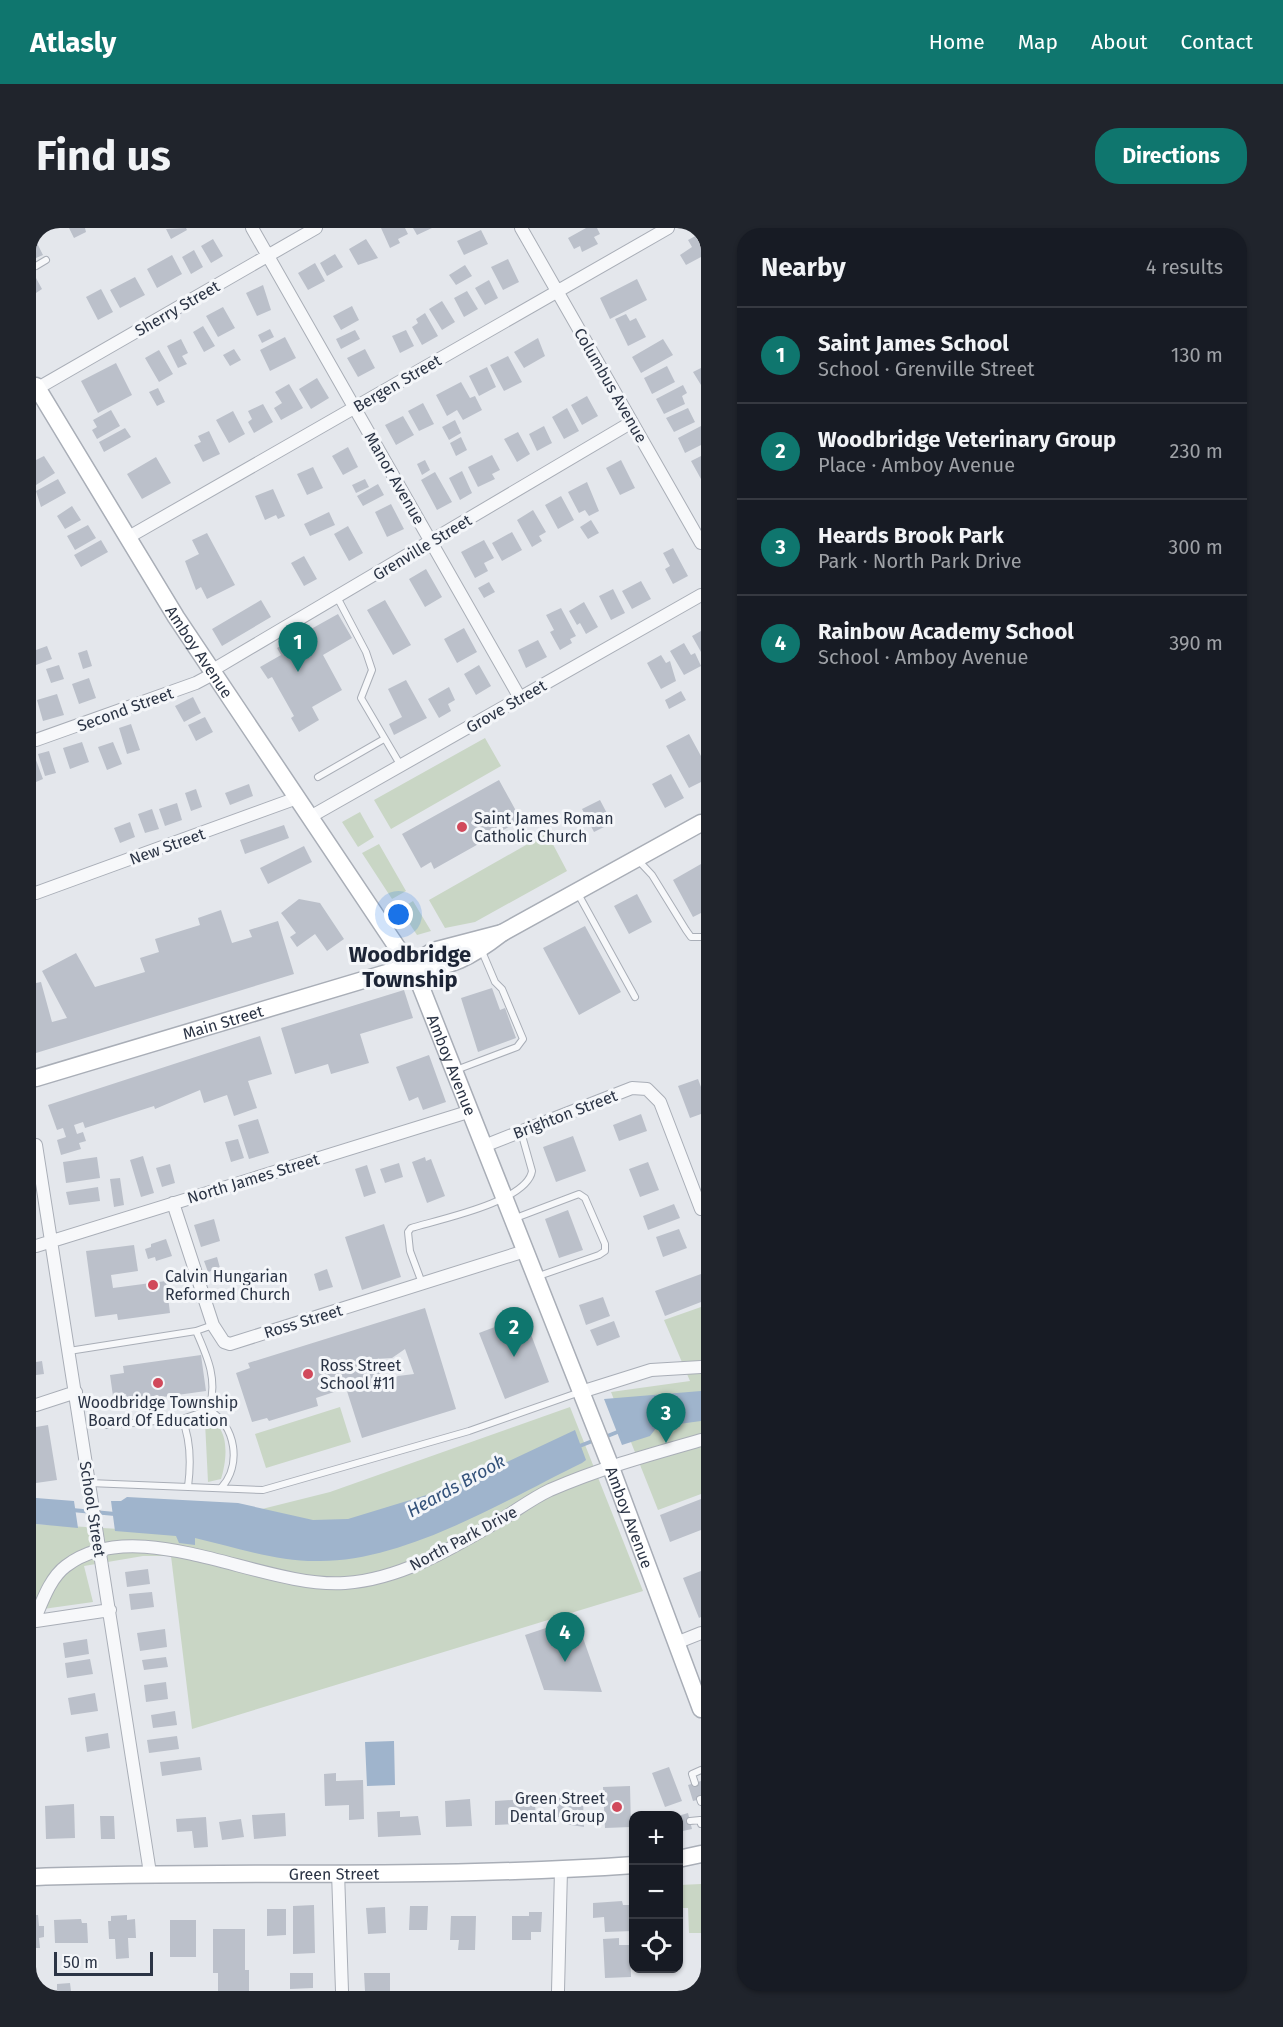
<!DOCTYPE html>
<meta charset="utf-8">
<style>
:root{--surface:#171b24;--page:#20242c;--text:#f1f3f6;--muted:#9ea1a6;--line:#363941;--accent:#0f766e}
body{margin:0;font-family:"Fira Sans",sans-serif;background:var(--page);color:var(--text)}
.controls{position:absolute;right:18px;bottom:18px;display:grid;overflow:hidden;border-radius:12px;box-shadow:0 2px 4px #0004}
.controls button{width:54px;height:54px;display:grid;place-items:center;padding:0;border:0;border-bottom:2px solid var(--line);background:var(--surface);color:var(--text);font:30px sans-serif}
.scale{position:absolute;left:18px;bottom:15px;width:99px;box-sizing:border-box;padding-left:6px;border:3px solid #2b3445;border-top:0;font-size:16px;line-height:21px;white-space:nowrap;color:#2b3445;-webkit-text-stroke:4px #f4f6f9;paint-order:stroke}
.you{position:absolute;left:363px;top:687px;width:21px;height:21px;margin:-15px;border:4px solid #fff;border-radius:50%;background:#1a73e8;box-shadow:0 0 0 9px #1a73e833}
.badge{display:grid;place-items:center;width:39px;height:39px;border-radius:50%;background:var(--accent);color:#fff;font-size:20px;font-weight:700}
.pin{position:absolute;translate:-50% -50px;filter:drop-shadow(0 2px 3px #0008)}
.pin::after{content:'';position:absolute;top:32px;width:21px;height:18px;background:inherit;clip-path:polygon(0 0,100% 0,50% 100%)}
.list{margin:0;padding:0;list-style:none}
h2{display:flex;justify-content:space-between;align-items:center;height:78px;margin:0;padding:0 24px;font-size:26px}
h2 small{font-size:20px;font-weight:400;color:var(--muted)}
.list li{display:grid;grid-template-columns:39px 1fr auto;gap:18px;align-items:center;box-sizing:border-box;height:96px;padding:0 24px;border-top:2px solid var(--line)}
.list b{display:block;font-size:22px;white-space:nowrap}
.list p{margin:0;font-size:20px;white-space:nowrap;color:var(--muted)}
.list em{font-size:20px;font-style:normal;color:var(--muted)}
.icon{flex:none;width:33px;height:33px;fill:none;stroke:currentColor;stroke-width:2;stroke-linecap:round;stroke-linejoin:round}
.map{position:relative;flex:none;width:665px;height:1763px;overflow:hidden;border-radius:24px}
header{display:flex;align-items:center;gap:36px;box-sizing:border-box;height:84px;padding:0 30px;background:var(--accent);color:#fff}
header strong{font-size:28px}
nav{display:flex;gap:33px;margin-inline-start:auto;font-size:21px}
.intro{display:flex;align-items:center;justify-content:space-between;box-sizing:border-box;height:144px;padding:0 36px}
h1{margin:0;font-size:42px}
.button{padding:15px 27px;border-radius:24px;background:var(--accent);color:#fff;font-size:21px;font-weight:700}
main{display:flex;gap:36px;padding:0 36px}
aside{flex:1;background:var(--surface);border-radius:24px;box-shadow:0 2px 4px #0004}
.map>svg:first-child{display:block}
.green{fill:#c9d6c5}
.water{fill:#9fb4cc}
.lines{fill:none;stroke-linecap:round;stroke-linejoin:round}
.stream{stroke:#9fb4cc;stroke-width:4}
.building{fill:#bbc0ca;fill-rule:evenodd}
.lane-casing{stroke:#a9aeb7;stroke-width:8}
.street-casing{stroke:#a9aeb7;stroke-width:14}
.secondary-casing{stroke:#a9aeb7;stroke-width:19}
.lane{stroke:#f7f8fa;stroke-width:6}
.street{stroke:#f7f8fa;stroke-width:12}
.secondary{stroke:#fff;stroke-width:16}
.poi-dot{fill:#d1495b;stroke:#f4f6f9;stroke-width:2}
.labels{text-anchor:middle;stroke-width:6;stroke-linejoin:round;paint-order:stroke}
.street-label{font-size:16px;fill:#2b3445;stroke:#f4f6f9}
.poi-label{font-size:16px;fill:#2b3445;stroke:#f4f6f9;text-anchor:start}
.water-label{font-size:18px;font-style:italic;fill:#34527a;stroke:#f4f6f9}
.district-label{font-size:22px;font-weight:bold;fill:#1d2536;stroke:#f4f6f9}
</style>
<header>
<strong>Atlasly</strong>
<nav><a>Home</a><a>Map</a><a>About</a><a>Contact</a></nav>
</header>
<div class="intro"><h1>Find us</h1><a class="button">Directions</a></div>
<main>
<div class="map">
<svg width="665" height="1763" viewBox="0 0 665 1763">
<rect width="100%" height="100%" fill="#e4e7ec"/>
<path class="green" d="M449,510L465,538L355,601L338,572Z
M324,584L338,609L322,619L306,594Z
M511,605L531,643L439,694L409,700L393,672Z
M343,616L370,663L356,671L326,625Z
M377,673L395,703L381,707L364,681Z
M665,1079V1266L622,1282L575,1164L654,1153L628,1092Z
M304,1179L315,1214L230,1240L219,1206Z
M534,1179L607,1363L156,1501L135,1328H107L48,1338L57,1374L0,1382V1296L133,1304L294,1264Z
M170,1191C195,1197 191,1232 185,1251L172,1254L169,1194H159Z
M665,1656V1705H653L652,1680H643V1657Z"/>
<path class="water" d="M665,1163V1193L621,1199L614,1208L586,1217L568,1171Z
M539,1202L550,1232L546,1235C468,1273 367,1335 280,1333C239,1333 198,1319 159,1310V1317L143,1315L140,1308L79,1303L75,1273H85L91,1269L202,1275L277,1292L312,1291L420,1258Z
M0,1270L38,1273L42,1300L0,1296Z
M358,1513L359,1557L331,1558L329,1514Z"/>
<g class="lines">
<path class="stream" d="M569,1209L584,1203
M541,1219L559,1212
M36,1282L79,1286"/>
</g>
<path class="building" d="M33,0H49L50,4L38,10Z
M150,0L151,2L135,11L130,1Z
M345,0H369L372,6L362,11L364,15L354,20Z
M377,0H396L381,7Z
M550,0H561L564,6L558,9L562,16L546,24L544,18L538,21L532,10Z
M445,2L452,16L428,27L421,13Z
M665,5V29L650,37L644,27L656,19L652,12Z
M177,11L187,28L175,35L165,18Z
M330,11L342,30L322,37L313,21Z
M0,13L7,27L0,30Z
M158,22L167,39L155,46L146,29Z
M299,26L307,39L291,48L284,35Z
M136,27L146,46L121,60L111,41Z
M472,31L483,54L467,62L455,39Z
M279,35L289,53L272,62L262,45Z
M429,37L436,48L420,57L413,47Z
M99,49L109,67L84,80L74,62Z
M0,50L6,61L0,65Z
M601,51L611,72L574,91L564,70Z
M453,52L462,70L449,77L439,60Z
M227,57L235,82L221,88L210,65Z
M65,61L77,84L62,92L50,69Z
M431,63L442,81L428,89L418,70Z
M406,73L419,94L406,102L393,81Z
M316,78L323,92L305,102L297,88Z
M187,79L199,100L182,109L170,88Z
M389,85L402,108L386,117L376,99L382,95L380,91Z
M590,86L594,93L600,90L610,109L592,118L579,91Z
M167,98L179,118L168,124L157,104Z
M234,101L238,109L226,115L222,107Z
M319,102L324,111L305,121L300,111Z
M370,102L378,118L364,125L356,108Z
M249,109L260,130L234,143L224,122Z
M502,110L509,128L488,140L478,124Z
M145,111L152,125L146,128L151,136L142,140L131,118Z
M627,111L637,127L605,145L596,129Z
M198,121L205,132L194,138L187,127Z
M329,121L339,140L322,149L311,130Z
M123,122L137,146L123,154L109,130Z
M472,128L486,154L468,163L454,137Z
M80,135L96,167L62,185L45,153Z
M631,138L639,154L616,166L608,150Z
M451,139L460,159L443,168L433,148Z
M665,140V157L657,144Z
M281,150L293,170L275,181L263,161Z
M425,154L434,170L439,168L446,182L427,192L421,182L411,188L400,167Z
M253,156L267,180L245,192L238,180L246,175L239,164Z
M647,157L651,165L646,168L649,176L628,186L620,171Z
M122,160L129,174L121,178L113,164Z
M551,168L562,188L546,197L535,177Z
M387,175L398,196L383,203L372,183Z
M227,176L237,194L218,205L212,194L216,191L212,183Z
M531,180L543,203L528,211L516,189Z
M652,180L659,194L638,204L630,190Z
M75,182L84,198L61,211L56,202L61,199L57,192Z
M197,183L209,206L193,215L180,192Z
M367,188L378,207L360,217L349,197Z
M419,192L425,205L413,212L406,199Z
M508,198L516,215L501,223L493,206Z
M665,198V217L649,225L642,210Z
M89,200L95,209L68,224L63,214Z
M173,203L184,226L167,234L158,217L165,214L162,208Z
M482,204L494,226L481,234L468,211Z
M425,209L431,222L420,228L414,215Z
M312,219L322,239L307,247L296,228Z
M456,227L464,242L456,246L459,251L442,259L432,239Z
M8,228L19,245L0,257V232Z
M665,228V251L655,233Z
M120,229L135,255L106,271L91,246Z
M389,232L394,242L386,247L381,236Z
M585,232L599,260L584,267L570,240Z
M277,239L287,260L271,267L261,246Z
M426,243L436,265L424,272L413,250Z
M399,244L416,274L401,282L385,252Z
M22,251L30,265L5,279L0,263Z
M329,251L333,259L320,265L316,257Z
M551,254L563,283L553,288L549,282L543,285L532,264Z
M342,256L348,267L327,278L321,268Z
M237,261L249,288L242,291L240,287L229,292L219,268Z
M525,268L538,292L522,301L509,277Z
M355,276L368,301L351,309L339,284Z
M36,278L45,292L29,301L21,288Z
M497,282L510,304L503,308L506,313L496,319L481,292Z
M293,284L299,297L274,308L268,296Z
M555,292L563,305L552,311L544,299Z
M52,297L60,310L39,322L31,308Z
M312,298L327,325L313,333L298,306Z
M476,304L486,322L466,333L456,315Z
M171,305L199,357L171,371L165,359L160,362L149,333L163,326L156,312Z
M65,312L72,324L45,339L38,327Z
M448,312L458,330L448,335L452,343L439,350L425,324Z
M637,320L652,348L637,356L629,341L634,338L627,325Z
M268,328L281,351L268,358L255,335Z
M390,341L406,369L389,379L373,351Z
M605,353L615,371L596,381L586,363Z
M453,354L459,364L448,370L442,360Z
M577,361L589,385L575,392L563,368Z
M225,372L235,389L186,418L176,401Z
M349,372L375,417L357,427L331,382Z
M548,374L562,399L550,406L544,395L541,397L533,383Z
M525,380L540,408L534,411L536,415L524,422L514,404L518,402L510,387Z
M302,386L316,410L287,427L306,462L276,479L283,492L263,504L255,490L258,488L236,449L232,451L224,439L245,427L241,420Z
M428,400L441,424L421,435L408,411Z
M665,403V424L656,408Z
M502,412L511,429L490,440L482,422Z
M648,415L655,427L659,425L665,438L648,447L634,423Z
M11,418L16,431L0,437V422Z
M51,422L56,438L47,441L42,425Z
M625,427L630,435L634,433L640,453L625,461L611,435Z
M23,437L28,451L15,455L10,441Z
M443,437L455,458L440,467L428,446Z
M53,450L60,470L43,476L36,456Z
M370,452L391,490L358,507L353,496L366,489L352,461Z
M413,459L419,472L412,476L415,483L403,490L392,471Z
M645,463L650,472L633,481L629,472Z
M21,466L28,487L7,493L1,472Z
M157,469L165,485L148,494L139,478Z
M169,489L177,504L160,513L152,497Z
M95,496L104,522L91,526L83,500Z
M653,506L665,528V554L653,560L630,518Z
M46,514L53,534L34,541L27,520Z
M77,514L86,536L71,542L62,519Z
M13,523L20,545L9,548L2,526Z
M0,532L7,551L0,554Z
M635,546L648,570L629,580L616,556Z
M463,552L485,592L398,641L395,634L385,640L366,606Z
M213,556L217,568L194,577L189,565Z
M160,561L166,579L155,583L149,565Z
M564,572L576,595L558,604L546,581Z
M141,575L146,592L129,598L123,581Z
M116,581L123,601L109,605L102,586Z
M94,594L99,609L84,615L78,600Z
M248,597L253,610L209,626L204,612Z
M268,618L276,634L232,656L224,640Z
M665,636V685L657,689L637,652Z
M601,666L616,694L593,706L578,678Z
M263,671L284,675L308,711L291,723L279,706L261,719L254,709L260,705L245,685Z
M185,682L196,715L216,709L213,702L242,693L258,746L0,825V755L5,754L16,794L31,790L6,743L40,725L59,759L109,744L104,730L123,724L119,711L164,697L162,690Z
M549,698L585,764L543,787L507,720Z
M456,760L464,782L469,780L480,810L442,824L425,770Z
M368,762L377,790L324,806L333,835L295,846L292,836L259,846L245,800Z
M224,808L236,846L212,853L221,880L198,888L191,867L168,875L164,862L119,881L118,878L49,900L47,894L38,897L41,906L47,904L50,913L43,915L45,921L25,927L21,912L30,909L27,900L21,902L12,877Z
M393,827L410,874L387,882L382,869L373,873L360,839Z
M662,851L665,859V886L654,890L642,858Z
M605,886L611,903L583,913L577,897Z
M222,891L233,925L213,931L202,897Z
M537,908L550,943L520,954L507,919Z
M202,911L208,930L195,934L189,914Z
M107,928L118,965L105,969L94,932Z
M61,929L64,950L30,955L27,934Z
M389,929L390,933L395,931L409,968L391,975L376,934Z
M612,934L623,962L604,969L593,941Z
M363,935L367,949L349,955L344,941Z
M134,936L139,955L126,959L120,940Z
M331,937L340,965L328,969L319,941Z
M84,950L88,977L78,979L74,951Z
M62,959L64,973L33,977L30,964Z
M638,976L644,990L612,1002L607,988Z
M532,982L547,1022L523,1030L509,991Z
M178,991L184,1013L165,1019L158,997Z
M348,996L365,1049L326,1062L309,1009Z
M643,1001L651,1020L627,1029L620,1009Z
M130,1011L136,1028L120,1033L119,1029L112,1031L109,1021L115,1019V1016Z
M98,1017L102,1043L75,1047L77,1060L130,1053L134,1085L82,1092L81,1086L59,1089L50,1023Z
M181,1029L184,1040L172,1044L168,1033Z
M291,1041L297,1059L283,1063L278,1046Z
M665,1046V1074L629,1088L619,1063Z
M567,1069L574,1088L550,1097L543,1077Z
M389,1080L420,1181L326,1210L310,1160L280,1170L282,1178L233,1193L231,1190L216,1194L200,1145L214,1140L212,1135ZM369,1121L378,1146L362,1148L348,1156L339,1131L356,1130Z
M488,1088L513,1154L469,1171L443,1105Z
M578,1093L584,1109L561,1118L554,1102Z
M165,1127L170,1163L91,1174L90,1166L77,1168L74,1147L88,1145L87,1138Z
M6,1133L8,1146L0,1147V1134Z
M12,1197L21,1252L0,1255V1199Z
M665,1271V1302L634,1314L624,1287Z
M112,1341L114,1356L91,1359L89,1344Z
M665,1343V1389L663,1390L647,1350Z
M116,1364L118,1379L95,1382L93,1366Z
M540,1390L566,1464L508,1462L489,1407Z
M129,1401L131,1419L104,1423L101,1405Z
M51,1411L53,1426L29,1430L27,1415Z
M130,1429L132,1439L108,1442L106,1432Z
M54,1431L57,1446L31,1450L29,1435Z
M130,1454L132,1471L110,1474L108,1457Z
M59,1465L62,1483L35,1487L32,1470Z
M139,1483L141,1497L117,1500L115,1487Z
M72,1505L74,1520L51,1524L49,1509Z
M141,1508L143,1521L113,1525L111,1512Z
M164,1529L166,1542L126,1548L124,1534Z
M633,1539L646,1573L629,1579L616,1545Z
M300,1545V1553L327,1552L328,1591L313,1592V1577L289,1578L288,1546Z
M665,1553V1571L657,1573L652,1557Z
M594,1558L595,1599L569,1600L567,1559Z
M547,1569L548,1599L528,1596L529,1589H520L519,1584H516V1572L519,1570Z
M434,1571L436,1598L410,1599L409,1573Z
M492,1571L499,1573L500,1595L459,1597V1573Z
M38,1576L39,1610L10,1611L9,1578Z
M364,1583V1589L382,1588L385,1607L342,1609L341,1584Z
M249,1585L250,1608L218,1611L216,1587Z
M652,1585L656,1601L642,1604V1588Z
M64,1588H78L79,1611H65Z
M170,1589L172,1619L158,1620L156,1603L141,1604L140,1591Z
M205,1591L208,1609L186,1612L183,1594Z
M586,1673L587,1677H597V1703L569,1704L568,1689L557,1690V1675Z
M278,1677L279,1725L257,1726V1678Z
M374,1678H392L391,1702H373Z
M349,1679L350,1705L332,1706L330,1680Z
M231,1681H250V1707L231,1708Z
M493,1684H506L505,1704H495V1712H476V1688H493Z
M642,1686H647V1704L642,1705Z
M0,1687H2L3,1698H8V1709L3,1710L4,1720H0Z
M91,1687V1692L99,1691L100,1710H92L93,1730L80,1731L79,1711H73L72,1693H75V1688Z
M415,1688H440L439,1722H422L423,1712H414Z
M45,1691L46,1695H51L52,1715H19L18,1692Z
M134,1692H160V1729H134Z
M177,1701H209V1742H213V1763H182V1745H177Z
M583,1710V1717H594L595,1749L569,1750L567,1711Z
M254,1745H277V1760L254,1761Z
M328,1745H354V1763H329Z
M34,1755L35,1763H21V1756Z"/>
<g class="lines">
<defs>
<path id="lane" d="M0,38L10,32
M301,369L330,424L336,442L325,470L365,538
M282,549L348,511
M601,631L616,647L650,702L655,709H665
M541,664L599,769
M420,842L481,819L487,811L466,761L459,754L445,721
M477,991L543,966L549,970L569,1016V1023L563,1027L500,1049
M386,1055L374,1023L372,1004L375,1000C401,992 491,974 496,943L485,904
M160,1103L177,1097
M33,1123L160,1103C172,1130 182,1152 173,1182C200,1198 206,1237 185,1260
M146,1191C155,1212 155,1236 152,1259
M71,1197L146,1191L173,1182
M53,1255L227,1262L433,1203L544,1164
M659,1555L656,1546L665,1542
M664,1571L665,1574
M654,1593L664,1592L665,1596"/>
<path id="street" d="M216,0L484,470
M485,0L665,315
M2,160L280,0
M91,310L632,0
M175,443L596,194
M0,512L160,455L177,446
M274,589L665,367
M0,665L261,570
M0,917L114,1645
M448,918L596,860L611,861L624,874L665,981
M137,975L177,1097L188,1114L194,1116L489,1023
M0,1018L435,883
M545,1164L615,1142L665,1139
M0,1177L40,1164
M0,1388C7,1371 15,1349 30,1338C102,1283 226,1361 309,1355C368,1351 421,1317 471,1288C485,1279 499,1269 514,1262C565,1240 612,1227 665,1212
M0,1393L74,1382
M640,1415L665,1405
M302,1644L306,1763
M522,1763L525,1642"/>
<g id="secondary">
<path id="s1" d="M0,158L140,389L381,749L574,1237L665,1481"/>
<path d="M374,738C410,745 439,726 466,705L665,595"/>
<path id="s2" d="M0,850L374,738L397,723L466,705"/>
<path d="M642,1631L665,1626"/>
<path id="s3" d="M0,1649C199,1642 399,1651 598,1637"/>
</g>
</defs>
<use href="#lane" class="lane-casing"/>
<use href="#street" class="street-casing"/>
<use href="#secondary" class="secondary-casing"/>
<use href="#lane" class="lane"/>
<use href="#street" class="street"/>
<use href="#secondary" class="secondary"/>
</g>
<g class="poi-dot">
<circle cx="426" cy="599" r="6"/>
<circle cx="117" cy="1057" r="6"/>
<circle cx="272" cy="1146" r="6"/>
<circle cx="122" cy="1155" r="6"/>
<circle cx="581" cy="1579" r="6"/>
</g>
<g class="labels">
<g class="street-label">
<text transform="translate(141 80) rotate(-30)" y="6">Sherry Street</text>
<text transform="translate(361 155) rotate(-30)" y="6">Bergen Street</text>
<text transform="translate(575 157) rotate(60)" y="6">Columbus Avenue</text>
<text transform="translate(359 250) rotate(60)" y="6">Manor Avenue</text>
<text transform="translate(386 319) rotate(-31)" y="6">Grenville Street</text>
<text dy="6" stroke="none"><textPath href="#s1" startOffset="312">Amboy Avenue</textPath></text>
<text transform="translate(470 478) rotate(-30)" y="6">Grove Street</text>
<text transform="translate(89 481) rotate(-20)" y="6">Second Street</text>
<text transform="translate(131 618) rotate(-20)" y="6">New Street</text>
<text dy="6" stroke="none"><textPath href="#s2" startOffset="195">Main Street</textPath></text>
<text dy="6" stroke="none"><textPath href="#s1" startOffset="798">Amboy Avenue</textPath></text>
<text transform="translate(529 886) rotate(-21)" y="6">Brighton Street</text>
<text transform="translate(217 950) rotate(-17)" y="6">North James Street</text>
<text transform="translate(267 1093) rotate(-17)" y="6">Ross Street</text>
<text transform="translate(57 1281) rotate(81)" y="6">School Street</text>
<text dy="6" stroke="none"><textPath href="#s1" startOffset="1284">Amboy Avenue</textPath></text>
<text transform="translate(427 1310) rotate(-28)" y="6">North Park Drive</text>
<text dy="6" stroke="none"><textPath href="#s3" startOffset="298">Green Street</textPath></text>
</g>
<g class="poi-label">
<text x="438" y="596">Saint James Roman<tspan x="438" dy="18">Catholic Church</tspan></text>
<text x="129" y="1054">Calvin Hungarian<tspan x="129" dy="18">Reformed Church</tspan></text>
<text x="284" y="1143">Ross Street<tspan x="284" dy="18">School #11</tspan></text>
<text x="122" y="1180" text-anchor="middle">Woodbridge Township<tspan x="122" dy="18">Board Of Education</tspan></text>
<text x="569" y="1576" text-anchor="end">Green Street<tspan x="569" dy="18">Dental Group</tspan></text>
</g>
<g class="water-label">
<text transform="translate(420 1258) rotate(-29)" y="6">Heards Brook</text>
</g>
<g class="district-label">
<text x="374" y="734">Woodbridge<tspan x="374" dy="25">Township</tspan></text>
</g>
</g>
</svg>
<div class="controls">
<button>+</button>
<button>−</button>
<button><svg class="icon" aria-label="locate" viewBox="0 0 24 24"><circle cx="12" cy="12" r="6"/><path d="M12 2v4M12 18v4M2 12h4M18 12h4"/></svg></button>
</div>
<div class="scale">50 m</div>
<div class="you"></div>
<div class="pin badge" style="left:262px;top:444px">1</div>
<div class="pin badge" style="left:478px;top:1129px">2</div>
<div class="pin badge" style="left:630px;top:1215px">3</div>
<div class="pin badge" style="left:529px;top:1434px">4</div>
</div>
<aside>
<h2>Nearby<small>4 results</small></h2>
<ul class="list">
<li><span class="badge">1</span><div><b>Saint James School</b><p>School · Grenville Street</p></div><em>130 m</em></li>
<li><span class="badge">2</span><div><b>Woodbridge Veterinary Group</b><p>Place · Amboy Avenue</p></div><em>230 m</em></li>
<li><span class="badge">3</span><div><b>Heards Brook Park</b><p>Park · North Park Drive</p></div><em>300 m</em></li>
<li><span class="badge">4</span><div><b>Rainbow Academy School</b><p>School · Amboy Avenue</p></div><em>390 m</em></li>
</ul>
</aside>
</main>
